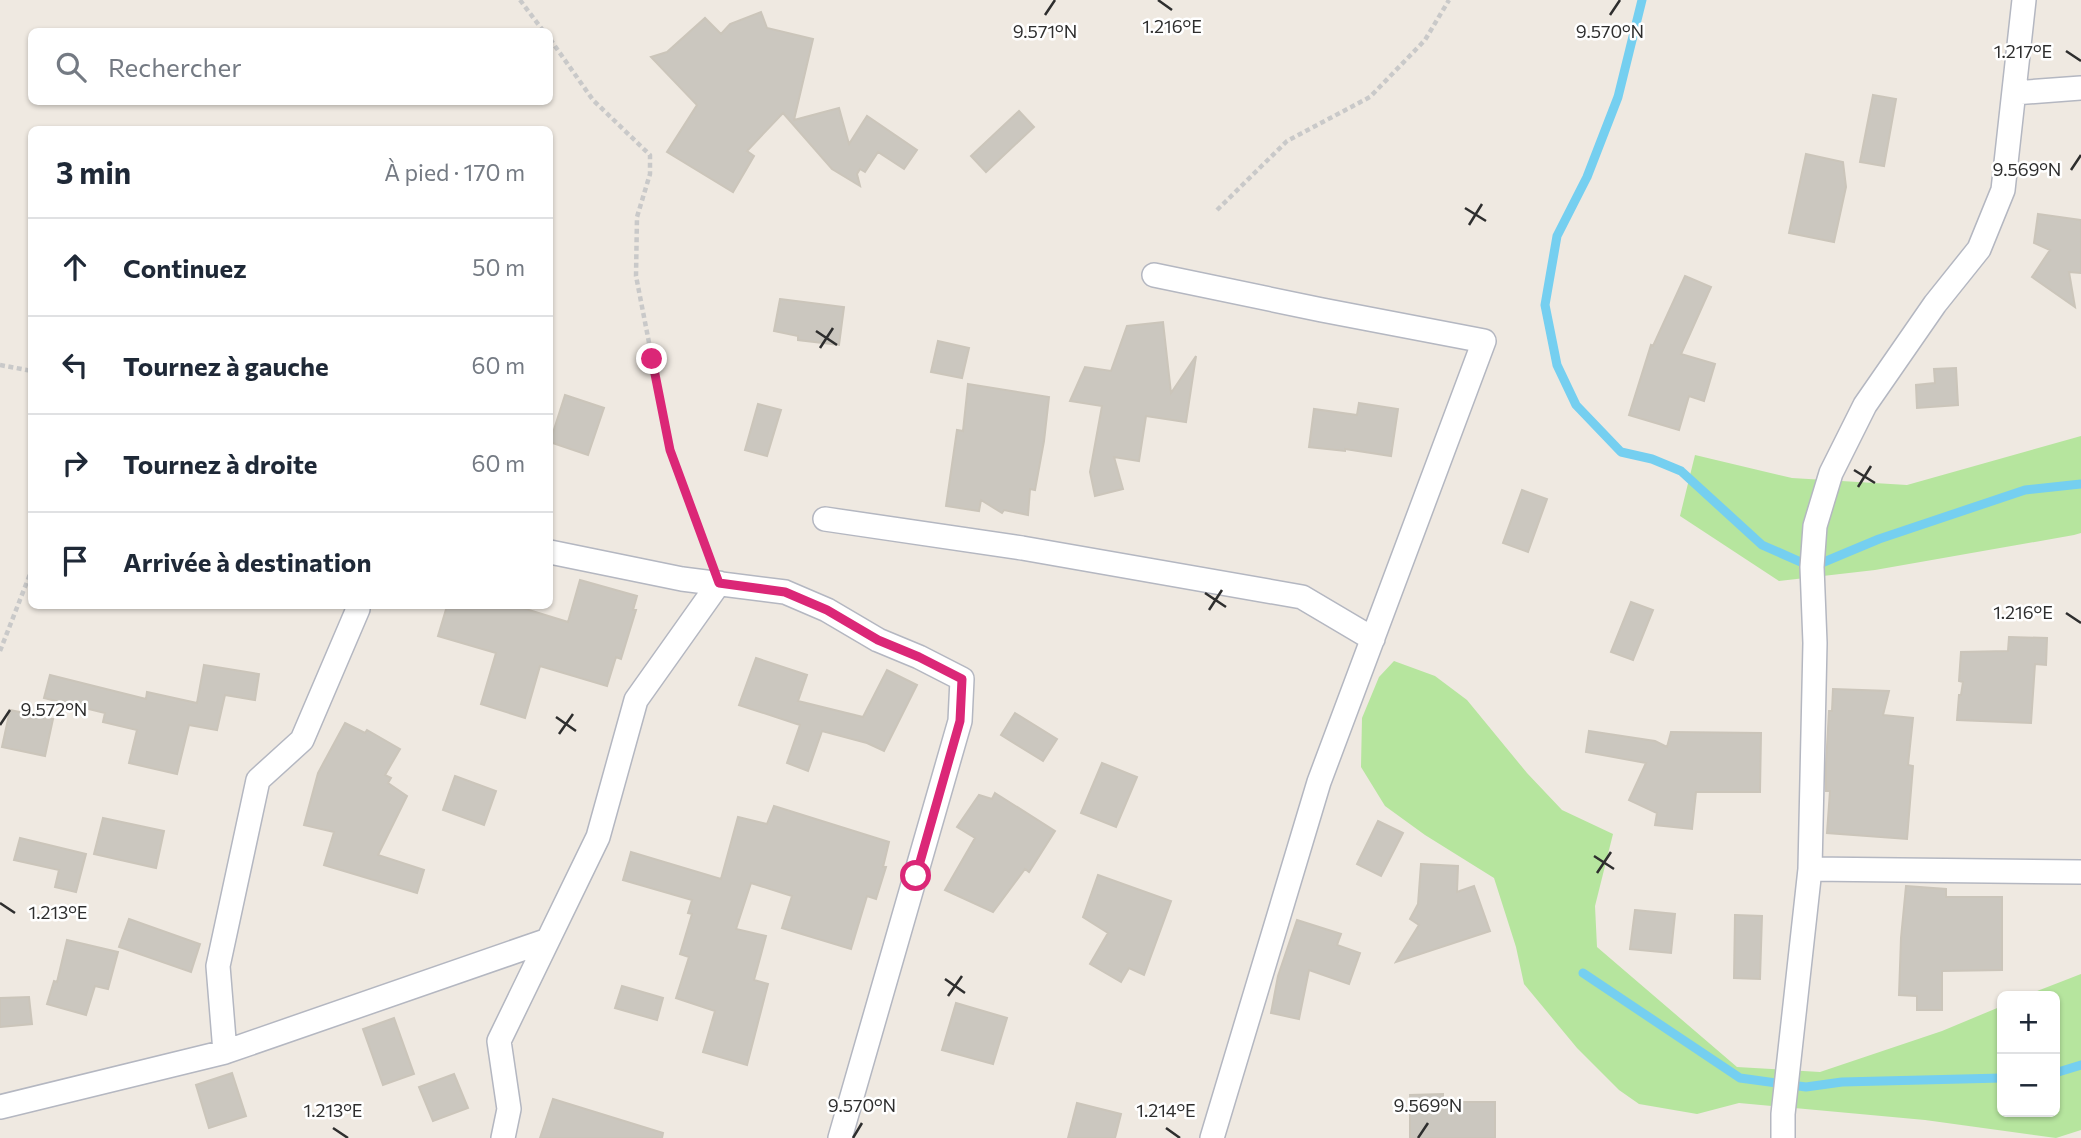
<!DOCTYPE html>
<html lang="fr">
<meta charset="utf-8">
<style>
:root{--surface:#fff;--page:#f6f6f7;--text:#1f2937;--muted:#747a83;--line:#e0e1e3}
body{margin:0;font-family:Commissioner,sans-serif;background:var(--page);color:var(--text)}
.controls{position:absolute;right:21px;bottom:21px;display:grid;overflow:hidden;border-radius:10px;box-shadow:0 2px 5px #0004}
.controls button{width:63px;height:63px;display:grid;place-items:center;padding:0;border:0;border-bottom:2px solid var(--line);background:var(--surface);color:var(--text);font:35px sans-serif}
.stop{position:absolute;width:21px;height:21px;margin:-16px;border:5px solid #db2777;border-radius:50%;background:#fff}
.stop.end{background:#db2777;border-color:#fff;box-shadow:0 2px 7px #0008}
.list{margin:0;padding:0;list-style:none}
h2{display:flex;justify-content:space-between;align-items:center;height:91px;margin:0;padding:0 28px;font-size:30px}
h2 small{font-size:23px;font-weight:400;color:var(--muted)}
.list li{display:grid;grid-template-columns:46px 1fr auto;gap:21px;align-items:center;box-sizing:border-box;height:98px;padding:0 28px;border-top:2px solid var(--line)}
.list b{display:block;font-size:26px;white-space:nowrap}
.list em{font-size:23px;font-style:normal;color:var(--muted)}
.icon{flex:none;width:38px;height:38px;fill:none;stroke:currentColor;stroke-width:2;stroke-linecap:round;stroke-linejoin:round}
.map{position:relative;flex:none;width:2081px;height:1138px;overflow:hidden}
.search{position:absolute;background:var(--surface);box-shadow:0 2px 5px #0004;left:28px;top:28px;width:525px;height:77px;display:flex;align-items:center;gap:18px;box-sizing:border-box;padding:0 24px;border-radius:10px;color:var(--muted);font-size:26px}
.panel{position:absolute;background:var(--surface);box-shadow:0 2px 5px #0004;left:28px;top:126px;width:525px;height:483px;border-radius:10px}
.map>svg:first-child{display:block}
.green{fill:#b6e59e}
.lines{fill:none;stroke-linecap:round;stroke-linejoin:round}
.stream{stroke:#75cff0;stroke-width:9}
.building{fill:#cbc7bf;stroke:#cbc5ba;stroke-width:2}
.street-casing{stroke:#b4b7c1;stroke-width:26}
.path{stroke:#c9c9c9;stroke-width:4.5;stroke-dasharray:5 3.5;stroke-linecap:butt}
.street{stroke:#fff;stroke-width:23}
.route{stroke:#db2777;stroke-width:9}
.ticks{fill:none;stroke:#2e2e2e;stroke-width:2.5}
.ticks-label{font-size:18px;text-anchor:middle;fill:#2e2e2e;stroke:#fff;stroke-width:5;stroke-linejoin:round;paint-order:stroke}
</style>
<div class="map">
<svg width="2081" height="1138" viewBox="0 0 2081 1138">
<rect width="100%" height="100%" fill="#efe9e1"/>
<path class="green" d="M2081,436V533L2074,535L1875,570L1779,581L1680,516L1695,455L1792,478L1907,485Z
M1394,661L1435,676L1467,700L1527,773L1562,810L1613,834L1595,906L1597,947L1737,1067L1820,1072L1942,1031L2002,1006V1112H2055V996H2024L2081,974V1130L2056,1138L1925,1120L1739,1103L1697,1114L1639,1104L1619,1090L1577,1048L1524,984L1516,947L1494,878L1425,835L1385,806L1361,767L1362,718L1379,677Z"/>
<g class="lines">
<path class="stream" d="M1642,0L1618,97L1587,177L1557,236L1545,305L1557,365L1576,405L1621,452L1652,459L1681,471L1762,545L1812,567L1879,539L2025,490L2081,484
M1583,973L1740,1078L1806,1087L1842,1082L2002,1078
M2055,1073L2081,1065"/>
</g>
<path class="building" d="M761,12L767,28L813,39L794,120L839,108L849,144L867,116L917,150L904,169L878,152L865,172L860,169L857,174L860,186L832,169L783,113L747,151L754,156L733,192L667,152L697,105L651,57L667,52L705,18L721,34L730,24Z
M1873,95L1896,99L1884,166L1860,162Z
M1019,111L1034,127L986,172L971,156Z
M1806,154L1843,162L1846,187L1834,242L1789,233Z
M2038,214L2081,220V273L2069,272L2075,307L2032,277L2050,250L2034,243Z
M1685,276L1711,287L1681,354L1715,364L1704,401L1689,396L1679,430L1629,415L1651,345L1653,346Z
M780,299L844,307L839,345L798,340V336L774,331Z
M1163,322L1171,393L1196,356L1186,422L1146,416L1139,461L1114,457L1123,489L1095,496L1090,472L1102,406L1070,401L1085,367L1111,371L1127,326Z
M938,341L969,348L962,378L931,372Z
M1956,368L1958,405L1917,408L1916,385L1935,383L1934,369Z
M968,384L1049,397L1044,441L1035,490L1030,489L1028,515L1004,510L1002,513L981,500L979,511L946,506L957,430L963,431Z
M565,395L604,408L588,455L550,442Z
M1359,403L1398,409L1391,456L1345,449V451L1309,447L1314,409L1357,415Z
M758,404L781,410L767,456L745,450Z
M1522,490L1547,499L1528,552L1503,543Z
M580,580L637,596L633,610H636L621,659L616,657L607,686L540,666L525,718L481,704L496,653L438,636L447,606H516L568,622Z
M1631,602L1653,610L1633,660L1611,652Z
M2009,637L2047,638L2046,665L2035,664L2031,723L1957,720L1959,695H1961L1963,682L1959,681L1961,652L2008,651Z
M756,658L807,675L798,701L863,717L887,670L917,685L884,751L867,743L822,731L808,771L787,763L800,725L739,705Z
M204,665L259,674L255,700L225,695L217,730L189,725L177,774L129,763L137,730L103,722L105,713L44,698L50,675L146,699L147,692L197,703Z
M1833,689L1889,691L1883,715L1913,718L1908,765L1913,766L1907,839L1827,833L1830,791H1826V764L1829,711H1832Z
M10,710L53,719L45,756L2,747Z
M1015,713L1057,739L1043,761L1001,735Z
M345,723L365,733L367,730L400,749L385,775L391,778L388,783L407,796L378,855L424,870L417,893L324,865L334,832L304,825L318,773Z
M1589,731L1655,741L1667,747L1671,732L1761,733L1760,792H1696L1692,829L1655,825L1657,813L1629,800L1646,763L1586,752Z
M1102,763L1137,777L1116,827L1081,813Z
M455,776L496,791L484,825L443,810Z
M995,793L1055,831L1029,872L1025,869L993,912L945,890L975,838L957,827L979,795L992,799Z
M774,806L889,842L883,867H886L876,899L867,896L851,949L782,928L792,896L751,883L736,929L766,936L754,980L768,984L747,1065L703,1052L715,1011L676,998L689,957L680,954L692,914L688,913L692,900L623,880L631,852L721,879L738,817L767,824Z
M103,818L164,831L156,868L94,854Z
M1378,821L1403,833L1381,876L1357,864Z
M20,838L86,854L76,892L55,887L59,870L14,860Z
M1421,864L1458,866L1457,892L1474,886L1490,931L1396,962L1419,925L1410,919L1418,904Z
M1098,875L1171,901L1144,975L1129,968L1121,982L1090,964L1108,933L1083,917Z
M1906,886L1946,889V897H2002V970L1942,971V1010H1917V996L1899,995L1901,938Z
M1635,910L1675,914L1671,953L1630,949Z
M1735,915L1762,916L1760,979L1734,978Z
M129,919L200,944L191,972L119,947Z
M1297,920L1341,934L1337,945L1360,953L1349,984L1309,970L1299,1019L1271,1013L1278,976Z
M67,940L118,952L108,989L95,986L86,1015L47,1004L54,981L57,982Z
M622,986L663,998L657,1020L615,1008Z
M29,997L32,1024L0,1027V998Z
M956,1003L1007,1018L993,1064L942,1050Z
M394,1018L414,1074L383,1085L363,1029Z
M232,1073L246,1116L209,1128L196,1085Z
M454,1074L468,1108L433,1121L419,1087Z
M1443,1094V1102H1495V1138H1410V1095Z
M553,1099L663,1133L662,1138H540Z
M1077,1103L1121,1114L1115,1138H1068Z"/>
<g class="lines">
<defs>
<path id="street" d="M2014,93L2081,88
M1154,275L1322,310L1484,341L1319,782L1212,1138
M825,519L1022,548L1302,597L1373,639
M550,552L682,579L785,592L827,610L878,640L919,657L962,679L960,721L840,1138
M1810,869L2081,872
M225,1052L218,966L258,780L302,740L358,609
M0,1107L225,1052L548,940
M503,1138L509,1109L499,1041L598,837L636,700L719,583
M1783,1138V1114L1810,869L1815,643L1812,567L1815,526L1831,473L1865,405L1935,304L1979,249L2003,190L2024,0"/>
</defs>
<use href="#street" class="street-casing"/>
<path class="path" d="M520,0L544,32
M550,39L593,100L650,155V174L637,217L636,276L670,450L709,559
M1217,210L1287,141L1370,97L1425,40L1449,0
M0,365L32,371
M0,651L32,569"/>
<use href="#street" class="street"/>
</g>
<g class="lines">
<path class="route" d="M652,359L670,450L719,583L785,592L827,610L878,640L919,657L962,679L960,721L916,876"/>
</g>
<path class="ticks" d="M1158,0L1172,10M1045,15L1055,0M1610,15L1620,0M2066,51L2081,61M2071,170L2081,155M1465,208L1486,221M1469,225L1482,204M816,331L837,345M820,348L833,328M1854,470L1875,483M1858,487L1871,466M1205,593L1226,607M1209,610L1222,590M2066,613L2081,623M556,717L576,731M0,725L10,710M559,734L573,714M1594,856L1614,869M1597,873L1611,852M0,903L15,913M945,979L965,993M948,996L962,976M333,1128L348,1138M1166,1128L1180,1138M853,1138L862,1123M1418,1138L1428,1123"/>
<g class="ticks-label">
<text x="1172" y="33">1.216°E</text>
<text x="1045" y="38">9.571°N</text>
<text x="1610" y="38">9.570°N</text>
<text x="2023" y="58">1.217°E</text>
<text x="2027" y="176">9.569°N</text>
<text x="2023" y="619">1.216°E</text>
<text x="54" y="716">9.572°N</text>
<text x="58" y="919">1.213°E</text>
<text x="862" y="1112">9.570°N</text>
<text x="1428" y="1112">9.569°N</text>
<text x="333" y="1117">1.213°E</text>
<text x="1166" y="1117">1.214°E</text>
</g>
</svg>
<div class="controls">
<button>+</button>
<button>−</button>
</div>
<div class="stop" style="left:916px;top:876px"></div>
<div class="stop end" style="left:652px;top:359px"></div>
<div class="search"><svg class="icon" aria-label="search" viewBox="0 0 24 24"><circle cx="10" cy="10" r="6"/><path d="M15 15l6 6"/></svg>Rechercher</div>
<section class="panel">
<h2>3 min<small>À pied · 170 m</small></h2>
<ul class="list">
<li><svg class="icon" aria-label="ahead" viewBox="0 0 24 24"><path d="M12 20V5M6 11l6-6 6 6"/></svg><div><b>Continuez</b></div><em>50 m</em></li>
<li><svg class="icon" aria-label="left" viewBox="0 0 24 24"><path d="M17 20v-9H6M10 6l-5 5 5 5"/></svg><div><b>Tournez à gauche</b></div><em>60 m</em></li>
<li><svg class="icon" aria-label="right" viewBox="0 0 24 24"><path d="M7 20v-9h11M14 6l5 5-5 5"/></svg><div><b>Tournez à droite</b></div><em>60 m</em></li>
<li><svg class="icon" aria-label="arrive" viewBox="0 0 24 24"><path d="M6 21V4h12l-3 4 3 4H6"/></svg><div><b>Arrivée à destination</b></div></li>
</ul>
</section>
</div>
